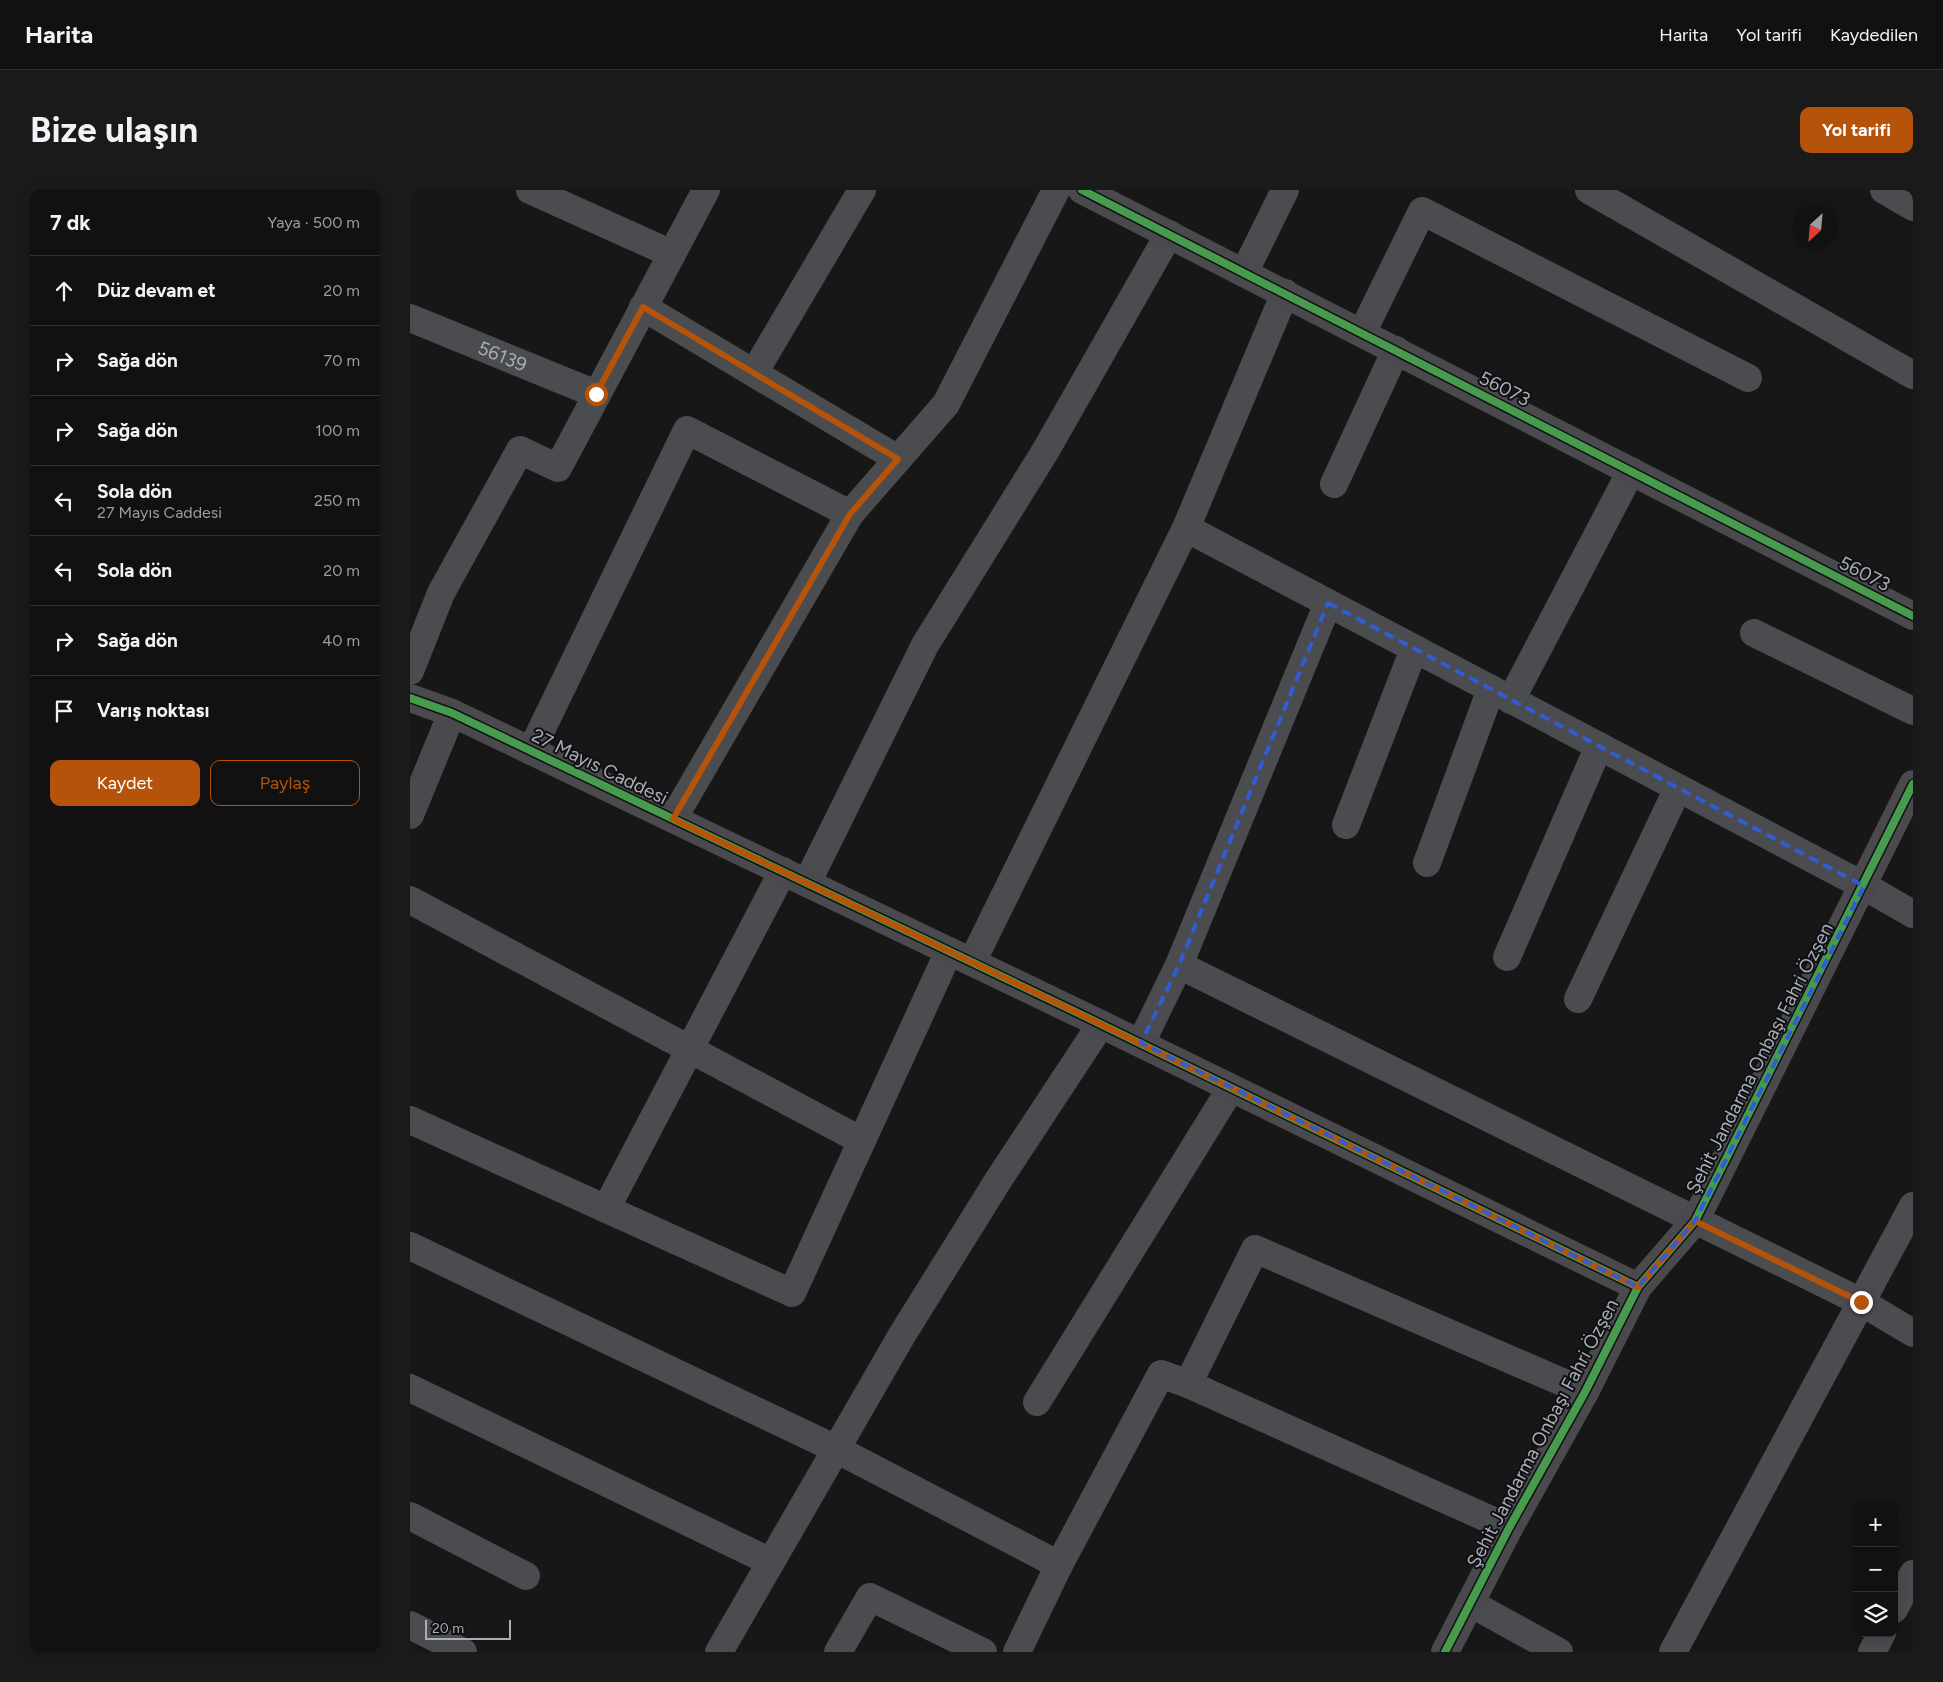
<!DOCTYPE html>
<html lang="tr">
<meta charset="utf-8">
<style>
:root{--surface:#111;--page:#1a1a1a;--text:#f1f3f6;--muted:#9c9d9f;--line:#303131;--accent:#b45309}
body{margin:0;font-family:Figtree,sans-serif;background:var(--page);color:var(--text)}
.controls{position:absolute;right:15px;bottom:15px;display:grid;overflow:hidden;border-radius:10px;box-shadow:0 2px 12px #0003}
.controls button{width:45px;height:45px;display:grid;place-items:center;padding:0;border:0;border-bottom:1px solid var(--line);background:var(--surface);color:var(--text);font:25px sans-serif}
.compass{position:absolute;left:1383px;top:15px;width:45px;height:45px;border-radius:50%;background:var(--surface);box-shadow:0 2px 12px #0003;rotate:206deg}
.scale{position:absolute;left:15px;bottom:12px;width:86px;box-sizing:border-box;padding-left:5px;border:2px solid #a8adb8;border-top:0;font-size:14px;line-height:18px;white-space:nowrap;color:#a8adb8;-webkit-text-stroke:4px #111113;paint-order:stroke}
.stop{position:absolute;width:15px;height:15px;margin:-11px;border:4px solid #b45309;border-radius:50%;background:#fff}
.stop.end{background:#b45309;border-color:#fff;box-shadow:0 1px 5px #0008}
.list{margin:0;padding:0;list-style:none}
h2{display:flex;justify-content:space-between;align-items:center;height:65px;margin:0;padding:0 20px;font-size:21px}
h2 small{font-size:16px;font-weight:400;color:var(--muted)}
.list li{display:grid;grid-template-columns:32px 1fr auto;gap:15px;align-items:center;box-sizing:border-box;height:70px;padding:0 20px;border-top:1px solid var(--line)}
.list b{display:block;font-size:19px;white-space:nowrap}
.list p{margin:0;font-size:16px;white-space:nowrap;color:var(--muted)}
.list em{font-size:16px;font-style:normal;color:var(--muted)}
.actions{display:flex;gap:10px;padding:15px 20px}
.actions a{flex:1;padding:11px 0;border:1px solid var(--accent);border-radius:10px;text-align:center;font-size:18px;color:var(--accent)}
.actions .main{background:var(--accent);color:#fff}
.icon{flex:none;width:28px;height:28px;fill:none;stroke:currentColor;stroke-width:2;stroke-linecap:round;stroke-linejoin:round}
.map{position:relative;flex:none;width:1503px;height:1462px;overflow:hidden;border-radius:10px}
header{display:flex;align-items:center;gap:30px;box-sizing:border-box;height:70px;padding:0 25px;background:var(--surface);border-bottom:1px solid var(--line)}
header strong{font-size:24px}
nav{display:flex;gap:28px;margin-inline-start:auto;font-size:18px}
.intro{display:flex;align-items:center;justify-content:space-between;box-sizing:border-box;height:120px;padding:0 30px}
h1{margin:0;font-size:35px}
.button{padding:12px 22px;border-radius:10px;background:var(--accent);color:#fff;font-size:18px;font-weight:700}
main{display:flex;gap:30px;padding:0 30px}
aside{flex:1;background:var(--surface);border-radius:10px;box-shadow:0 2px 12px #0003}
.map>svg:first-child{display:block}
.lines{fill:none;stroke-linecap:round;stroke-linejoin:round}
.street{stroke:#4b4c50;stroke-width:28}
.secondary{stroke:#4a4a4e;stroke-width:28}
.cycleway-casing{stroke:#111113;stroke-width:11}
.cycleway{stroke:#469c4c;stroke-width:8}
.route{stroke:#b45309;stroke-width:6}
.marked{fill:none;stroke:#325cd3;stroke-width:4;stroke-dasharray:10 6;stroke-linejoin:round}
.labels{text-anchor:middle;stroke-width:4;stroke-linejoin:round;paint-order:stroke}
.street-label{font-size:19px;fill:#a8adb8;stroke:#111113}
</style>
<header>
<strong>Harita</strong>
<nav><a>Harita</a><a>Yol tarifi</a><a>Kaydedilen</a></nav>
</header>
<div class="intro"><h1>Bize ulaşın</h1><a class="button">Yol tarifi</a></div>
<main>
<aside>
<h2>7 dk<small>Yaya · 500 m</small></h2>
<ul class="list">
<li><svg class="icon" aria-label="ahead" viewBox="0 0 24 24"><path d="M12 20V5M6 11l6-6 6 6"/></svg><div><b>Düz devam et</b></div><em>20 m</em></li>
<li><svg class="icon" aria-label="right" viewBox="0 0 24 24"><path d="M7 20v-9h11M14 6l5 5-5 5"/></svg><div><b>Sağa dön</b></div><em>70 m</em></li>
<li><svg class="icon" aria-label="right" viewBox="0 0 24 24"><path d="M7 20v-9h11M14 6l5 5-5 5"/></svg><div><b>Sağa dön</b></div><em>100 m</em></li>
<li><svg class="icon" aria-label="left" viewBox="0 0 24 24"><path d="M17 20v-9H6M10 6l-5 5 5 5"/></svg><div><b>Sola dön</b><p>27 Mayıs Caddesi</p></div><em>250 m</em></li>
<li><svg class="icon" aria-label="left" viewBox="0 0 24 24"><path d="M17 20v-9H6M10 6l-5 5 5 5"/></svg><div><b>Sola dön</b></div><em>20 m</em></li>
<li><svg class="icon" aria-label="right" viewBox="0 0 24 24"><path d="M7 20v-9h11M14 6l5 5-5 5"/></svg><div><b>Sağa dön</b></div><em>40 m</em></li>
<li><svg class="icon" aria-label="arrive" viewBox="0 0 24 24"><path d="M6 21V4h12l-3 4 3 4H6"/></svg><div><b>Varış noktası</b></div></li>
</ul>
<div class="actions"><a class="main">Kaydet</a><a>Paylaş</a></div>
</aside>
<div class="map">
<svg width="1503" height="1462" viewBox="0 0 1503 1462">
<rect width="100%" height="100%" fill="#171717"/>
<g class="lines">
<g class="street">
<path d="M120,0L262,64"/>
<path d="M1179,0L1503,185"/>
<path d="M1474,0L1503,17"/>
<path d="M834,83L875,0"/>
<path d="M233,117L488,269"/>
<path id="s1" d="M0,128L186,204"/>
<path d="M952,143L1012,21L1338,188"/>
<path d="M344,183L452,0"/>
<path d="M924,294L986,160"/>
<path d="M776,338L1454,696L1503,724"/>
<path d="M1344,443L1503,521"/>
<path d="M0,481L31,403L110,260L148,278L296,0"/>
<path d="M1101,510L1221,281"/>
<path d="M121,561L277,240L440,324"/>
<path d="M263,629L440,324L536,214L646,0"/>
<path d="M936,635L1004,459"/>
<path d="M1017,673L1081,499"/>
<path d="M397,693L515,455L636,260L759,44"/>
<path d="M0,710L452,951"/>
<path d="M1097,767L1189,556"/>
<path d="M562,772L776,338L875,103"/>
<path d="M769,775L1451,1112L1503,1143"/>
<path d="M1168,809L1268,598"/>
<path d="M731,853L769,775L918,413"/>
<path d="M0,930L382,1103L539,761"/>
<path d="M196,1019L373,681"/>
<path d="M0,1056L426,1259L649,1375"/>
<path d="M778,1194L845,1059L1175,1202"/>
<path d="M0,1198L361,1372"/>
<path d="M627,1212L821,898"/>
<path d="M0,1326L116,1386"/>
<path d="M1060,1413L1149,1462"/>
<path d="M1484,1419L1503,1384"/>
<path d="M0,1435L53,1462"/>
<path d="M309,1462L492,1145L589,989L691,834"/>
<path d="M428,1462L460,1407L573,1462"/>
<path d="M607,1462L649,1375L751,1184L778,1194L1099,1338"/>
<path d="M1263,1462L1503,1016"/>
<path d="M1462,1462L1472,1443"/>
</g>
<path class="secondary" d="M672,0L1503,426
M0,508L42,523L670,824L1228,1097
M0,625L42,523
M1035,1462L1099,1338L1175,1202L1228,1097L1285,1031L1503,594"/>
<defs>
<path id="cycleway" d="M672,0L1503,426
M0,508L42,523L670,824L1228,1097
M1035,1462L1099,1338L1175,1202L1228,1097L1285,1031L1503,594"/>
</defs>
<use href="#cycleway" class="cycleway-casing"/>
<use href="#cycleway" class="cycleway"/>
</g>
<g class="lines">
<path class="route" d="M186,204L233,117L488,269L440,324L263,629L670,824L1228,1097L1285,1031L1451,1112"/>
</g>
<path class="marked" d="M918,413L1454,696L1285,1031L1228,1097L731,853L769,775Z"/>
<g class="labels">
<g class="street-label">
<text dy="7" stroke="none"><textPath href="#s1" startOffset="100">56139</textPath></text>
<text transform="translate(1095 198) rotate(27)" y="7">56073</text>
<text transform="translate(1455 383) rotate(27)" y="7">56073</text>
<text transform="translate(190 576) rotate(26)" y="7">27 Mayıs Caddesi</text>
<text transform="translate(1349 868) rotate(-63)" y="7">Şehit Jandarma Onbaşı Fahri Özşen</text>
<text transform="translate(1132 1243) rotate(-62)" y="7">Şehit Jandarma Onbaşı Fahri Özşen</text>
</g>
</g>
</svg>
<div class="controls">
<button>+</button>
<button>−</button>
<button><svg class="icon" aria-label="layers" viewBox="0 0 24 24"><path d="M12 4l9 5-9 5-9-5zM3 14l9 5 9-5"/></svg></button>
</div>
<svg class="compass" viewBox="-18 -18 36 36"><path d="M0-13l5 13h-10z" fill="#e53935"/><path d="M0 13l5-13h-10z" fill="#9c9d9f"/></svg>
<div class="scale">20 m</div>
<div class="stop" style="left:186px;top:204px"></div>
<div class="stop end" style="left:1451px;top:1112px"></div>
</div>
</main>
